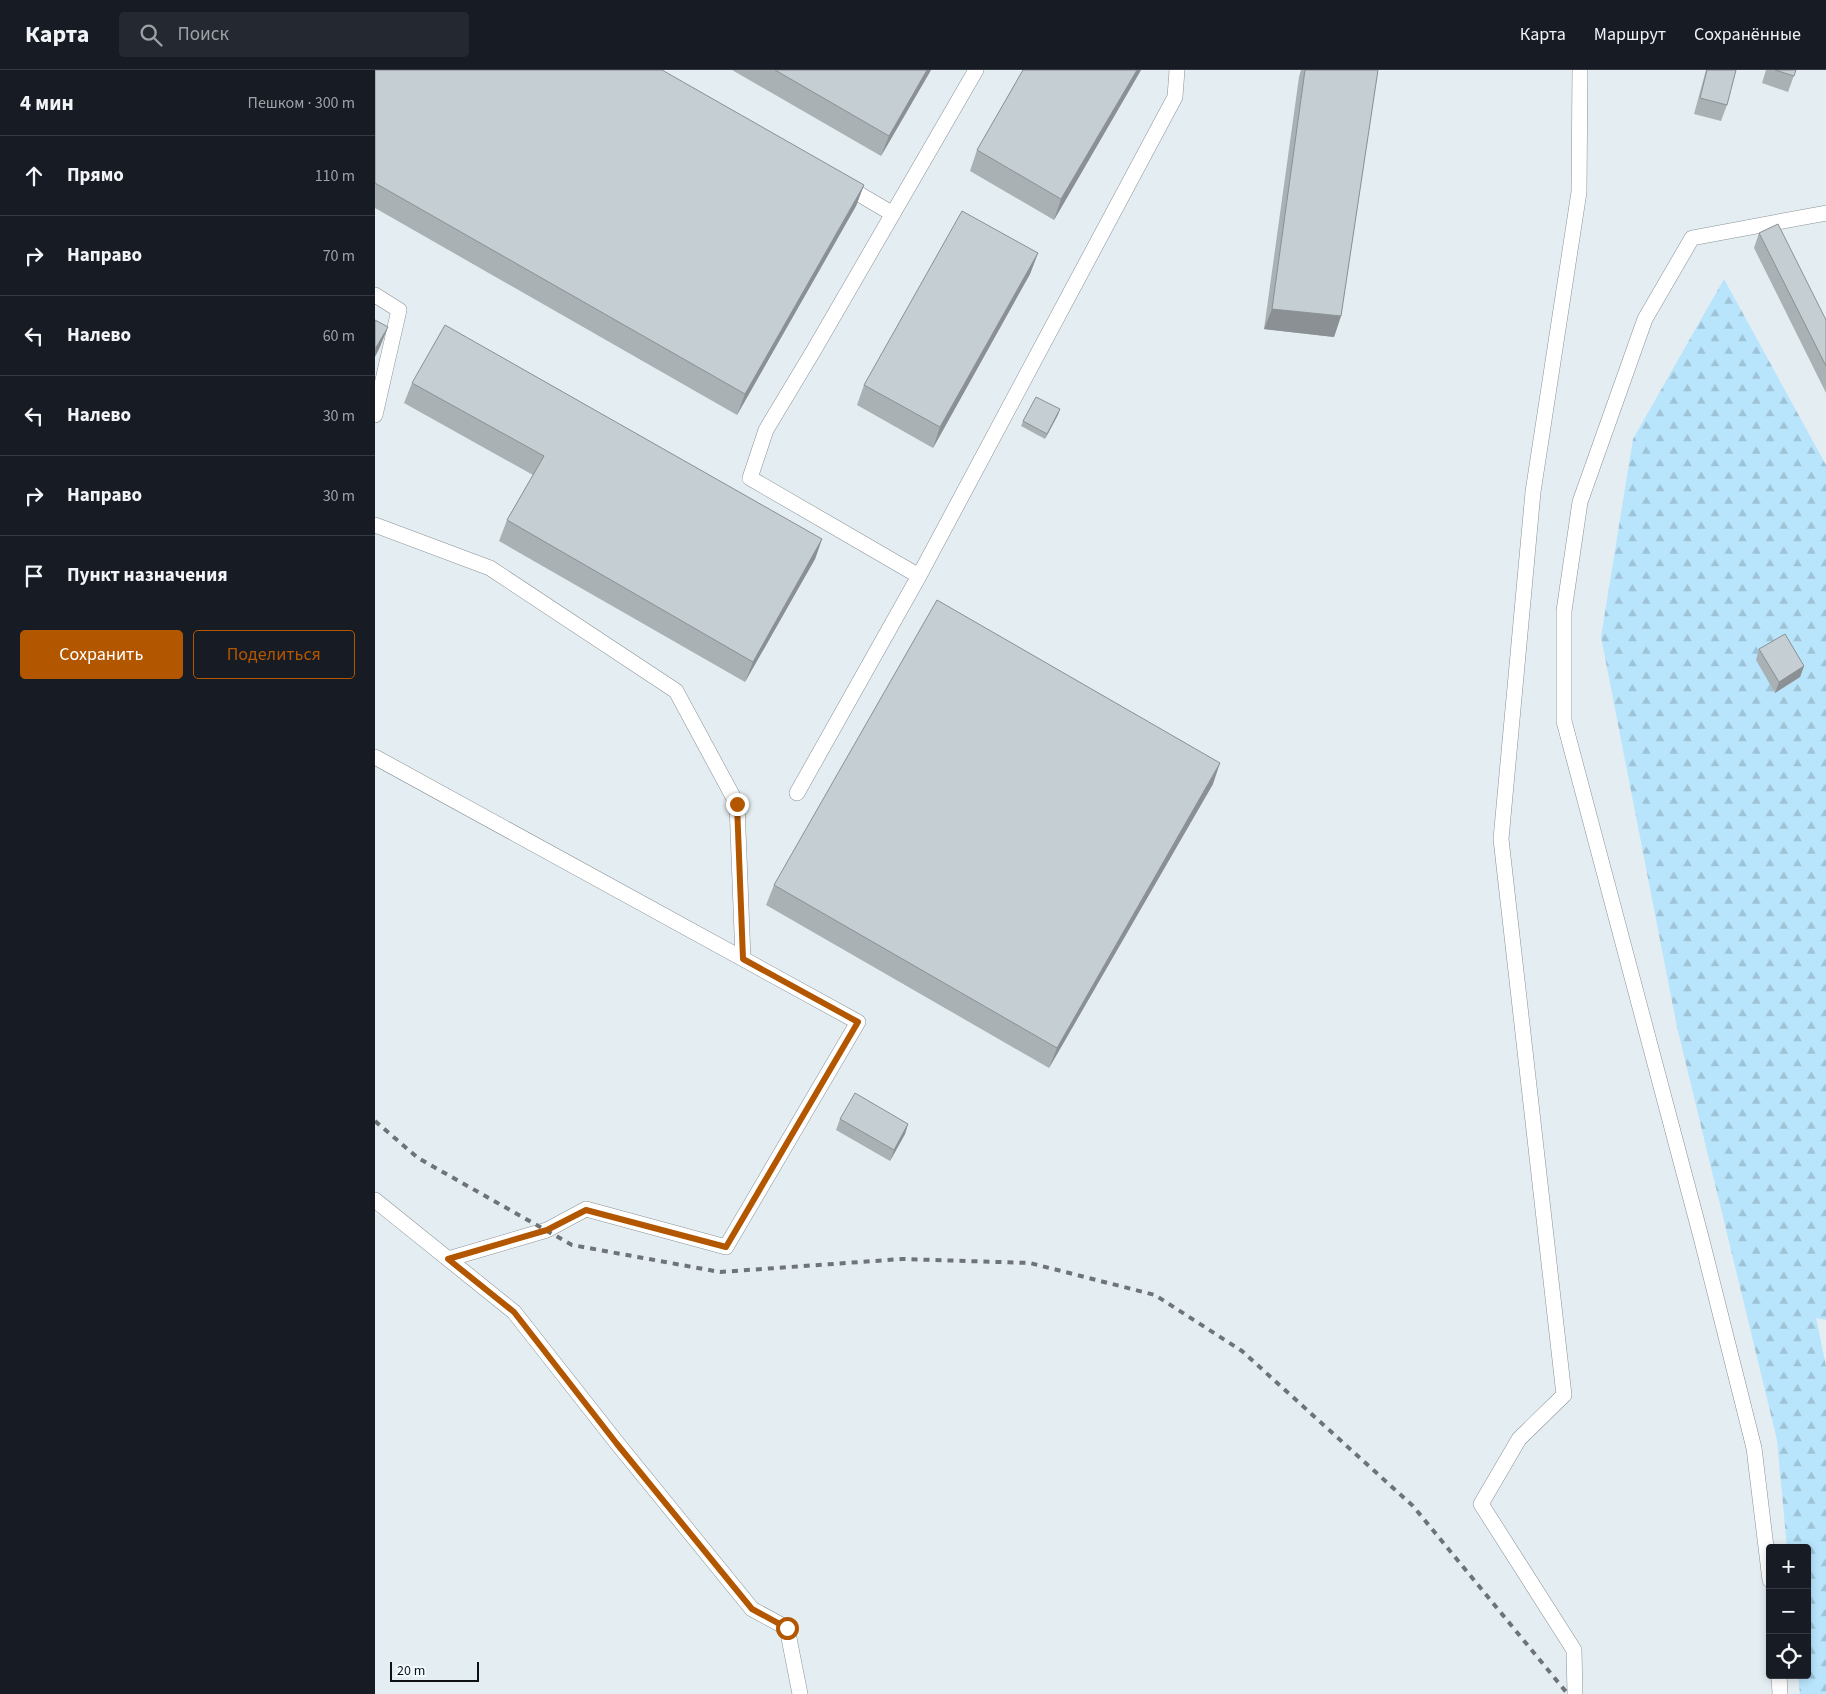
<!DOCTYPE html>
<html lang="ru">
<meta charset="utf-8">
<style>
:root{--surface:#171b24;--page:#242831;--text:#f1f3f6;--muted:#9ea1a6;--line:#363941;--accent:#b35600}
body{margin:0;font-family:"Source Sans 3",sans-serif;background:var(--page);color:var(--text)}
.controls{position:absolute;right:15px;bottom:15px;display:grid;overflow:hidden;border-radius:5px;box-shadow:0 2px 8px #0003}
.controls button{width:45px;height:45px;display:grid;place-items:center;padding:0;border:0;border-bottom:1px solid var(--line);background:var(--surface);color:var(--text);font:25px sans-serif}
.scale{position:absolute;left:15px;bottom:12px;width:89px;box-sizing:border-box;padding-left:5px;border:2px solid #0e1113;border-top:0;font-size:14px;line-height:18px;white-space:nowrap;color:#0e1113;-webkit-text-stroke:4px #f1faff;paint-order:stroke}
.stop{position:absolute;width:15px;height:15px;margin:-11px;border:4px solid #b35600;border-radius:50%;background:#fff}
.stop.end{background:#b35600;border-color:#fff;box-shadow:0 1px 5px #0008}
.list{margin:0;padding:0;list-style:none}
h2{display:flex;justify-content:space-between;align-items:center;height:65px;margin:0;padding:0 20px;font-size:21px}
h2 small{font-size:16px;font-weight:400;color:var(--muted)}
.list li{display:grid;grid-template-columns:32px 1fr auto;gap:15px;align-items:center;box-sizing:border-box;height:80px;padding:0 20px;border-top:1px solid var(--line)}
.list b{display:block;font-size:19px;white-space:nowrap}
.list em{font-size:16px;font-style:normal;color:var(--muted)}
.actions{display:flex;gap:10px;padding:15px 20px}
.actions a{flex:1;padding:11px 0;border:1px solid var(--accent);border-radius:5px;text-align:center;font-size:18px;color:var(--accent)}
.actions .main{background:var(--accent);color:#fff}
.icon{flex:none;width:28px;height:28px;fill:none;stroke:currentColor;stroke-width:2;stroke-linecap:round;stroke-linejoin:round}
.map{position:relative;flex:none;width:1451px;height:1624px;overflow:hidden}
header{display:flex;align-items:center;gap:30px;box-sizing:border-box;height:70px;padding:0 25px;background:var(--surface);border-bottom:1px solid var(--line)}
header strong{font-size:24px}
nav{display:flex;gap:28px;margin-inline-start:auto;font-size:18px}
.search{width:350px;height:45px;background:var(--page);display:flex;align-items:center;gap:12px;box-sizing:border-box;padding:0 18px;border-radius:5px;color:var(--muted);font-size:19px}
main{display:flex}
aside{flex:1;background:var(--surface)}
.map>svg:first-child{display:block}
.forest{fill:url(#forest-firs)}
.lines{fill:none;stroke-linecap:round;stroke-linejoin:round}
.lane-casing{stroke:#899296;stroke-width:16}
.lane{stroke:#fff;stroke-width:15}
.rail{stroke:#6e7377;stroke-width:4;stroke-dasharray:6 6;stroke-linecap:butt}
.wall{fill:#a9b1b5}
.shaded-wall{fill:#8a9094}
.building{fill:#c5ced3;stroke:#8a9094}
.route{stroke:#b35600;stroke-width:6}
</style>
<header>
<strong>Карта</strong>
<div class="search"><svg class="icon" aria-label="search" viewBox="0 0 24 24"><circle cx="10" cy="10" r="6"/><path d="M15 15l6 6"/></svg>Поиск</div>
<nav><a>Карта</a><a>Маршрут</a><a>Сохранённые</a></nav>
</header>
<main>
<aside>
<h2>4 мин<small>Пешком · 300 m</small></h2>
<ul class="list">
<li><svg class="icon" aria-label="ahead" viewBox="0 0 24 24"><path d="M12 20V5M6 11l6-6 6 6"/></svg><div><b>Прямо</b></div><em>110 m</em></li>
<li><svg class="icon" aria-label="right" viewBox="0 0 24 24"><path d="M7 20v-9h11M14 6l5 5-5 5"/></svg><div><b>Направо</b></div><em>70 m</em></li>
<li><svg class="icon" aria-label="left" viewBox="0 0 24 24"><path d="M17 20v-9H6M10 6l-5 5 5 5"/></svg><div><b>Налево</b></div><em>60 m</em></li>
<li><svg class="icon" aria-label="left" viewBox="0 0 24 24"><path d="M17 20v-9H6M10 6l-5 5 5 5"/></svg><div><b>Налево</b></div><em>30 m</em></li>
<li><svg class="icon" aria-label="right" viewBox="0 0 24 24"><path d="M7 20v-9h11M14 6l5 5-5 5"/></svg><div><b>Направо</b></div><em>30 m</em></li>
<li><svg class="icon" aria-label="arrive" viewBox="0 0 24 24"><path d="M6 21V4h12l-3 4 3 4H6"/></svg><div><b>Пункт назначения</b></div></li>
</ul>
<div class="actions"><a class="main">Сохранить</a><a>Поделиться</a></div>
</aside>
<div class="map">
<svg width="1451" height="1624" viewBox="0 0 1451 1624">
<defs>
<pattern id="forest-firs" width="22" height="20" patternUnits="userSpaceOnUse" patternTransform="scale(1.25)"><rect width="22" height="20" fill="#b9e5fc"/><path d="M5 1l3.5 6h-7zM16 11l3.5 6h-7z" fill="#9ec3d7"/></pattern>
</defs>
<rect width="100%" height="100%" fill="#e4edf2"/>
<path class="forest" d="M1349,209L1451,395V1250L1441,1248L1451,1296V1624H1425L1423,1605H1432V1478H1412L1402,1370L1302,957L1226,567L1258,369Z"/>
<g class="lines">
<defs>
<path id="lane" d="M601,0L439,280L391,360L375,408L544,506L800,27L802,0
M467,114L518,144
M0,225L24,240L0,345
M0,455L115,498L301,621L362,734L368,889
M0,687L483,952L351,1177L211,1139L172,1160L73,1189
M422,723L544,506
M0,1130L139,1242L242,1373L377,1539L412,1558L425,1624
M1395,1510L1379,1378L1326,1167L1189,651V541L1205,432L1270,249L1317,168L1451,143
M1404,1605L1405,1624
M1200,1624L1199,1580L1106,1434L1144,1369L1189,1325L1126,769L1158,422L1204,122L1205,0"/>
</defs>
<use href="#lane" class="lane-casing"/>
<use href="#lane" class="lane"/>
<path class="rail" d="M0,1051L43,1088L197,1175L345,1202L527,1189L655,1193L780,1225L867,1281L1038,1436L1192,1623"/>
</g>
<path class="wall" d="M0,0L489,115L481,136L362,345L0,138Z
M357,0H556L506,86Z
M648,0H766L679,150L595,101L602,80Z
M926,0H1003L966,246L959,267L889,259L924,7Z
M1331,0H1361L1352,35L1346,51L1319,44Z
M1391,0H1421L1413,22L1387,13Z
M1384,163L1451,250V323L1379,178Z
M663,183L655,204L558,378L482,335L489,315Z
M37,313L447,469L440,489L370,612L124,471L132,450L158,405L29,333Z
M685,339L670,369L646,356L648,351Z
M1384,579L1429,596L1425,607L1400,623L1381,590Z
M838,714L674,998L391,835L399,815Z
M465,1049L533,1054L530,1064L515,1091L461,1060Z"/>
<path class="shaded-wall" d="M552,0H556L506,86L514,66Z
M762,0H766L679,150L686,129Z
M489,115L481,136L362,345L370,324Z
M663,183L655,204L558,378L565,357Z
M897,239L966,246L959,267L889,259Z
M13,257L5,277L0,287V279Z
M685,339L683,345L670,369L672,364Z
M447,469L440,489L370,612L378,592Z
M1429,596L1425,607L1400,623L1404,612Z
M845,693L838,714L674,998L682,978Z
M533,1054L530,1064L515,1091L519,1080Z"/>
<path class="building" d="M0,0H287L489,115L370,324L0,113Z
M400,0H552L514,66Z
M648,0H762L686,129L602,80Z
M930,0H1003L966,246L897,239Z
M1332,0H1361L1352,35L1325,28Z
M1400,0H1421L1419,6Z
M587,141L663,183L565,357L489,315Z
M1403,154L1451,250V296L1384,163Z
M0,250L13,257L0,279Z
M70,255L447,469L378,592L132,450L169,386L37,313Z
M661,327L685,339L672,364L648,351Z
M562,530L845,693L682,978L399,815Z
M1410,564L1429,596L1404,612L1384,579Z
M480,1023L533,1054L519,1080L465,1049Z"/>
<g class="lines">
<path class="route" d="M362,734L368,889L483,952L351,1177L211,1140L172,1160L73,1189L139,1242L242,1374L377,1539L412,1558"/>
</g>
</svg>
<div class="controls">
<button>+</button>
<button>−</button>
<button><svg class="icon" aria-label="locate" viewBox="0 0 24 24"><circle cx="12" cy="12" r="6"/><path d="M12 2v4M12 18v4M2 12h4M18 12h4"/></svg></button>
</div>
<div class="scale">20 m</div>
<div class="stop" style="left:412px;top:1558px"></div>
<div class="stop end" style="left:362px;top:734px"></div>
</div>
</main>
